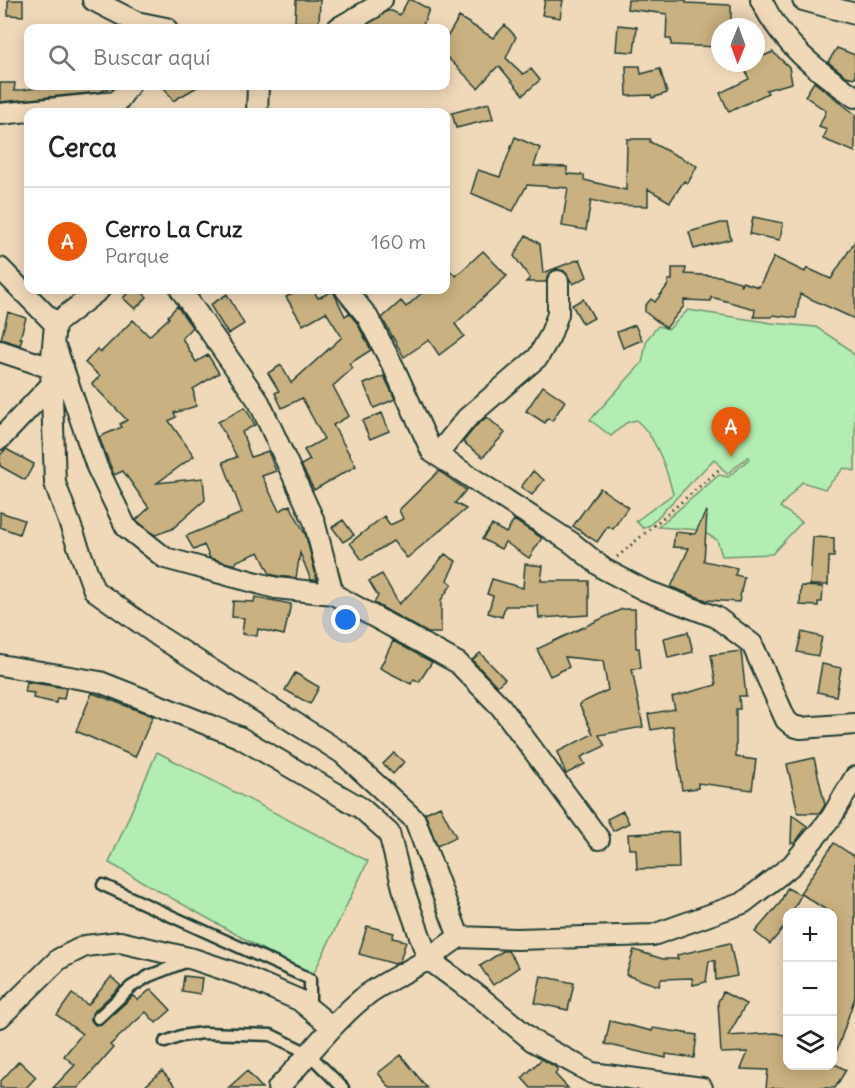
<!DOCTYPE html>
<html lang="es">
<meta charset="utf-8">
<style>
:root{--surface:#fff;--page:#f2f2f2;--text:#222;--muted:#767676;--line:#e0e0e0;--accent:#ea580c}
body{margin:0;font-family:Delius,sans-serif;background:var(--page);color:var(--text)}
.controls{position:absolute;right:18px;bottom:18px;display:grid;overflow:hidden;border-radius:12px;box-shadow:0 3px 15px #0003}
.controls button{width:54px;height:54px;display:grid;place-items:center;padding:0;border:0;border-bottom:2px solid var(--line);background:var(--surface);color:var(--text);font:30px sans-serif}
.compass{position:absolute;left:711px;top:18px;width:54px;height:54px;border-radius:50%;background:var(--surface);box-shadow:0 3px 15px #0003;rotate:181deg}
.you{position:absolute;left:346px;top:620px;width:21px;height:21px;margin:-15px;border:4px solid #fff;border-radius:50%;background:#1a73e8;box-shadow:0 0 0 9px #1a73e833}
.badge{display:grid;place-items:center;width:39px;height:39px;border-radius:50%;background:var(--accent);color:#fff;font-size:20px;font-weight:700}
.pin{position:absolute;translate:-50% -50px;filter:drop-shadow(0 2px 3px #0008)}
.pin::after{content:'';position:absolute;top:32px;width:21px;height:18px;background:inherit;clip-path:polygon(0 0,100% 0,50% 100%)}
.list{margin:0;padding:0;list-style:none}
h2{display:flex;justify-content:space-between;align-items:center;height:78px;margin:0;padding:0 24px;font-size:26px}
h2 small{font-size:20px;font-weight:400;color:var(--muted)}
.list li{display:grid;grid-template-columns:39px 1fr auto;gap:18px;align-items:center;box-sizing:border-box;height:108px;padding:0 24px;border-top:2px solid var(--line)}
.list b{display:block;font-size:22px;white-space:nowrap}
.list p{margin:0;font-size:20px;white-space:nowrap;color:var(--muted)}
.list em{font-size:20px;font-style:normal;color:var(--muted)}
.icon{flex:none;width:33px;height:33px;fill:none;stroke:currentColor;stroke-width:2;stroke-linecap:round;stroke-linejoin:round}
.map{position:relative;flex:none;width:855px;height:1088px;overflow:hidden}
.search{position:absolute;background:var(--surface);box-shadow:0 3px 15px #0003;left:24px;top:24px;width:426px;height:66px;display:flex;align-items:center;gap:15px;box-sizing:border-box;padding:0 21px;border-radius:12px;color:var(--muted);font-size:22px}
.panel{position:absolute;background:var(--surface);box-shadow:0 3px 15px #0003;left:24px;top:108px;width:426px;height:186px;border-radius:12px}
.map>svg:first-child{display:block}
.green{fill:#b3edb1;stroke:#699572;stroke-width:1.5}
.building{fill:#cab181;stroke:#1f3d34;stroke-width:1.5}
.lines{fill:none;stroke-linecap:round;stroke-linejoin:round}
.service-casing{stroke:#1f3d34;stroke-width:15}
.minor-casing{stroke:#1f3d34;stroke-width:24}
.path{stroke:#1f3d34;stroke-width:3;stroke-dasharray:1.5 4.5;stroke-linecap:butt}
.service{stroke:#f0d9b9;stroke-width:10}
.minor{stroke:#f0d9b9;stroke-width:20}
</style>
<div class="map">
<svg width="855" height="1088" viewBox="0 0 855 1088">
<rect width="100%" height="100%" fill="#f0d9b9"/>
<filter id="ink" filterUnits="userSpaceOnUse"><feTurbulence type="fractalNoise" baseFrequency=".0167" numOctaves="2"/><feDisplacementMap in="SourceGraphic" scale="12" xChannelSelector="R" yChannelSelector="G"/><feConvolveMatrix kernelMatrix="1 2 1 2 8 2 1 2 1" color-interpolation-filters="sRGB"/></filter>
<g filter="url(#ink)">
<path class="green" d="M688,310L772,323L816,327L845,346L855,356V471L844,468L825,489L802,482L780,507L802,522L772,554L722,556L717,540L700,530L658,527L719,475L728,477L749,459L748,457L727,474L714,459L650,525L643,528L636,521L673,494C667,470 656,436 636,420L626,423L611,436L590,420L642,363L647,339L658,326L669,329Z
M157,752L368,861L312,977L109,863Z"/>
<path class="building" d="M8,0H23V16L8,15Z
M296,0H320L319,23L295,22Z
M408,0H412L429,9L422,28H423H361L387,11H392L400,15Z
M545,0H563L560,18L542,15Z
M628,0H686V3L731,5V27H720V47L671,45V39H666L667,14L627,9Z
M459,17L493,38L505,25L516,37L506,58L523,74L531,69L540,80L523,95L500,67H497L478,88L446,56V39Z
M618,25L637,27L634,52L616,51Z
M837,48L855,55V78L846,76L828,62Z
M773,52L789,67L792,83L766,90L768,93L729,112L720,93L749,79L743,66L756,63V59Z
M626,66H640L641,74L660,69L667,93L652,98L651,95L627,96Z
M814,82L855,114V152L823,139L827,130L819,127L826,111L805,96Z
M0,83H15L14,91L53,86H113L100,92L0,102Z
M163,86H199L173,101Z
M489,103L493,119L456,128L452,113Z
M515,137L540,148L534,166L567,167V174L584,175V180L626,190L627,139H650V142L697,166L688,183L684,181L670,202L648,189V206L610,205L591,200L586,230L562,226L568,188L527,185L513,211L471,193L478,170L500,177Z
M753,217L783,223L780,240L750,234Z
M721,223H727L731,239L694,249L689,232Z
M526,235L540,244L543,273L580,259L587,277L573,284L564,271L557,269L548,275L546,282H526L530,278L514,256Z
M855,241V319L800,294L796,318L773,315L772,317H754L755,309L711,297V301L684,300V306L666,328L645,312V306L651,299L655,302L668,285V280H672V268H686L685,274L719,276L740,282L741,287L742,282L759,287L774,257L805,272L807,268L831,279Z
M483,251L507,276L455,324L464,336L439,355L429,340L404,357L382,318L401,301L406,307L425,290H446V267L456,276Z
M131,290H139L147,297L135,309L123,298Z
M298,290H313L318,298L333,291L345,316L349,313L357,323L371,350L349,364L353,368L333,386L349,416L333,425L356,466L314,490L301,465L310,460L304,450L324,439L302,398L282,408L275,393L279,391L268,373L281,365L291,383L342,337L326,312L303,325L286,297Z
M227,294L244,324L228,334L210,305Z
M583,299L594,318L583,324L572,305Z
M177,306L192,327L182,338L196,362L208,355L219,373L193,389L196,406L174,413L176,417L169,421L194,456L157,483L203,478L205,500L172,529L155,535L136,520L149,508L123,471L114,475L99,437L122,427L120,424L127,420L92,384L100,376L85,363L97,349L101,352L133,320L149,336L169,318L168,316Z
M8,312L26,318L20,338H22L20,345L1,339Z
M635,325L642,340L623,348L617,332Z
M384,376L395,399L374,408L364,384Z
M543,386L565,401L552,421L548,418L545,423L526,411Z
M245,407L255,425L242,432L251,457L268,451L276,471L262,476L279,511L290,505L306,536L317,580H311L300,553L296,578L278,576L270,574L259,552L237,561L235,565L210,558L204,545L194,550L186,536L242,513L223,462L237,457L218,422Z
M382,413L389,431L370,439L362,421Z
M487,417L505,433L483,457L463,442L476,426Z
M6,449L34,464L25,480L0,466V455Z
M439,471L466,490L455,503L466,509L407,558L393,541L362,560L350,543L384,516L390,525L403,519L399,510Z
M533,471L544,480L532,495L521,487Z
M600,488L628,507L613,529L608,526L597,542L573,526Z
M706,511L707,512L704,561L737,568L735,575L744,577L739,602L706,600L671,587L689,548L673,547L675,532L695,534Z
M0,512L24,520L19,534L0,527Z
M343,520L354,535L343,542L332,527Z
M514,520L542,538L529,558L505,542L501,549L482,539L492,525L506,533Z
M813,537L834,538V557H829L828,585H810Z
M445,554L456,561L447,580L452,584L441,600V633H428L374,603L378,596L369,581L382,574L399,604L417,587Z
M525,564L543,566L541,581H589V615L539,618L538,606H505L502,617L488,613L493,596L487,594L492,579L523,588Z
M801,586L823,587L822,602H818V606L800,605Z
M255,597L291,604L284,635L258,629L257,636L242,634L244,618L232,617L233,601L254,602Z
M622,609H635L636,648H639L641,668L632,669L643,727L599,735L605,746L581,757L585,764L566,774L557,752L593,734L579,704L608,690L603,661L565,657L569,667L550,676L537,649Z
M688,632L693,652L668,658L664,638Z
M802,632L822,637L818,656L797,652Z
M393,641L432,662L419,682L414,679L411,684L380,668Z
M741,651L746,696H739L740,709H736V757L756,760L752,790L698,783V788L682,790L673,726L651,730L648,714L675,709L672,697L716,685L711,655Z
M480,653L505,679L497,686L472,660Z
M822,664L841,668L836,696L817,692Z
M295,673L319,687L310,704L285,690Z
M27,682L66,688L64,699L57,698L56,703L33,698L34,693L25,692Z
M92,693L153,716L135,757L76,731Z
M394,753L404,762L393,774L383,764Z
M814,758L825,805L820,813H798L787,764Z
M440,806L456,837L437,846L425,813Z
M623,811L629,823L613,831L607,819Z
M792,815L807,826L795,843H791Z
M678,832L679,868L637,869L636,849H629L628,834Z
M834,843L855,857V997L835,1056H832V912H829L800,893Z
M787,888L801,895L792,912H788V923L770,944L755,932L780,903Z
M367,926L394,933L392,938L406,941L400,961L395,964L359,954Z
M730,943L737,976L716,980L715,961H709L706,982L693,985L692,978L661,979L659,986L626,975L634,950L663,959H678L677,955Z
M503,951H508L519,967L493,985L480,966Z
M184,976L202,978L200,994L182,991Z
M541,976L574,983L568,1010L535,1003Z
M111,977L121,986L92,1013L91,1020L95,1025L103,1023L133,996L138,1000L151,989L171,1010L156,1023L146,1012L110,1045L113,1048L78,1088H53L75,1065L64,1056L82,1034L57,1015L72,994L88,1005Z
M723,992L746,1004L728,1036L776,1033L788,1036V1065H837L846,1070L835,1088H766L768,1070L741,1069L748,1052L721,1053L718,1002Z
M610,1021L652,1031L653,1028L697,1035L694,1058L666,1054V1058L605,1044Z
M401,1055L427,1088H390L378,1073Z
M542,1059L554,1066L558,1070L555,1074L568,1088H531L522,1078Z
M19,1061L36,1077L26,1088H0V1082Z
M162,1071L177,1088H143Z
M247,1071L262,1088H228Z"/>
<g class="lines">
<defs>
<path id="service" d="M103,885L310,979V1009
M98,1018L131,987L149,976L190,960
M165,1042L181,1036L203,1033L271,1035L308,1053L343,1088"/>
<path id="minor" d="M93,0L136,22L166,28
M761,0C783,45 815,69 855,97
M803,0L855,14
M338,28L373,8L382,0
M110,112L129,86
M257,112L258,86
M0,114L116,102
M0,268L55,324
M99,290L55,324L51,368L55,483L94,590L160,637L342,753L415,820L459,937
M181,290L259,402L314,521L333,594
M346,290L367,316L394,368L432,452L572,543L604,569L644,590L716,617L752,644L786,720L793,726L801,728L855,724
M0,351L51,368
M57,351L97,467L126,527L165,558L276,588L333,594L458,663L501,707L599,839
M0,439L52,384
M437,455L467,418L538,357L550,336L558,314V281
M0,665L100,682L239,737L361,808L389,833L403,888L428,959C409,971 386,981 368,994C333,1021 308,1057 278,1088
M0,1017L59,959L85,946L120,942L193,959L241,975L299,1000L332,1027
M702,1088L592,1073L533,1041L481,998L428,959L459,937L517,939L653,935L743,903L792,865L831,818L855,777"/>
</defs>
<use href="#service" class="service-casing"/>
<use href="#minor" class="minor-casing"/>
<path class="path" d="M617,557L721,468"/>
<use href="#service" class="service"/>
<use href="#minor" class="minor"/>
</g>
</g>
</svg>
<div class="controls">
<button>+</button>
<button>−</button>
<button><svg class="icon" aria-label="layers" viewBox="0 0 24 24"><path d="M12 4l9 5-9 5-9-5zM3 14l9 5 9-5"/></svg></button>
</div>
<svg class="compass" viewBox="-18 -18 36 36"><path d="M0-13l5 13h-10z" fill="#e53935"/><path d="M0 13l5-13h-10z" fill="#767676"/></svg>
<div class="you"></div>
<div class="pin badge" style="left:731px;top:457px">A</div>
<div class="search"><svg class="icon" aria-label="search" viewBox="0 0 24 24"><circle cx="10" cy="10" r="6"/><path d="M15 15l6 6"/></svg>Buscar aquí</div>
<section class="panel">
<h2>Cerca<small></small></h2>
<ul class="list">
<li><span class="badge">A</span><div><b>Cerro La Cruz</b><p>Parque</p></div><em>160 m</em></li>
</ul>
</section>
</div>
